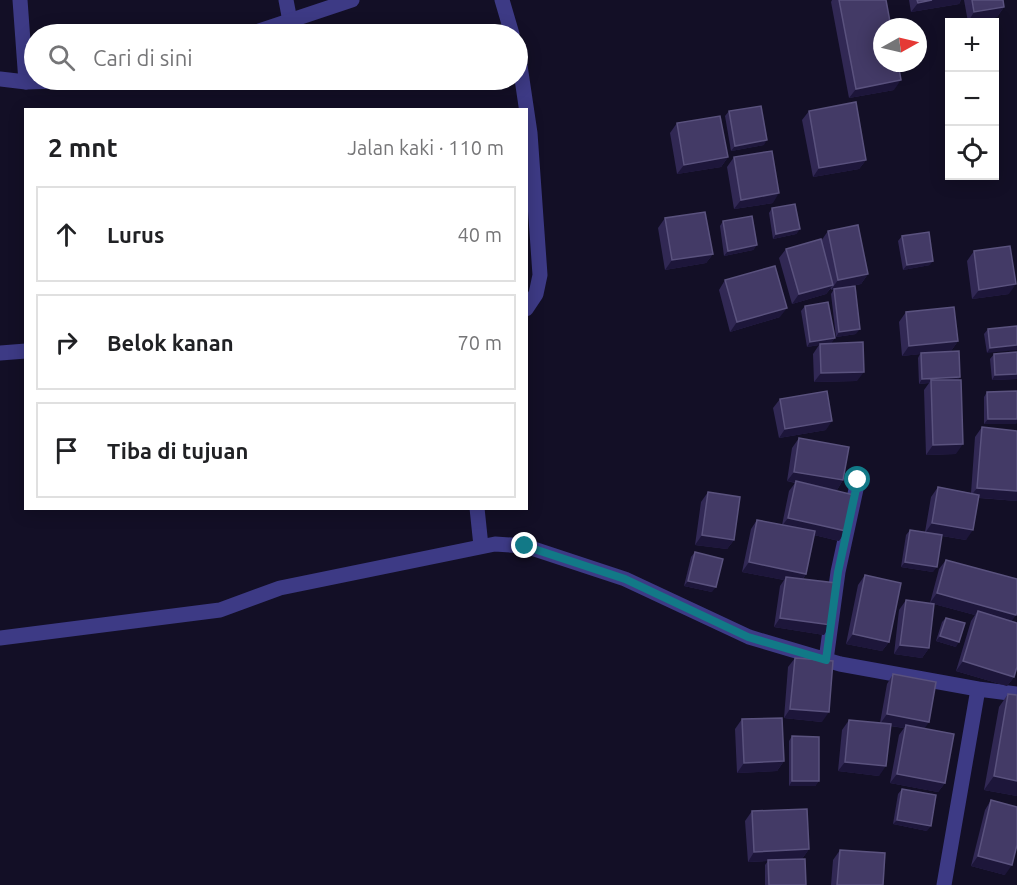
<!DOCTYPE html>
<html lang="id">
<meta charset="utf-8">
<style>
:root{--surface:#fff;--page:#f2f2f2;--text:#202124;--muted:#757577;--line:#e0e0e0}
body{margin:0;font-family:Ubuntu,sans-serif;background:var(--page);color:var(--text)}
.controls{position:absolute;right:18px;top:18px;display:grid;overflow:hidden;border-radius:0px;box-shadow:0 3px 15px #0003}
.controls button{width:54px;height:54px;display:grid;place-items:center;padding:0;border:0;border-bottom:2px solid var(--line);background:var(--surface);color:var(--text);font:30px sans-serif}
.compass{position:absolute;left:873px;top:18px;width:54px;height:54px;border-radius:50%;background:var(--surface);box-shadow:0 3px 15px #0003;rotate:82deg}
.stop{position:absolute;width:18px;height:18px;margin:-14px;border:4px solid #127987;border-radius:50%;background:#fff}
.stop.end{background:#127987;border-color:#fff;box-shadow:0 2px 6px #0008}
.list{margin:0;padding:0;list-style:none}
h2{display:flex;justify-content:space-between;align-items:center;height:78px;margin:0;padding:0 24px;font-size:26px}
h2 small{font-size:20px;font-weight:400;color:var(--muted)}
.list li{display:grid;grid-template-columns:39px 1fr auto;gap:18px;align-items:center;box-sizing:border-box;height:96px;margin:0 12px 12px;padding:0 12px;border:2px solid var(--line);border-radius:0px}
.list b{display:block;font-size:22px;white-space:nowrap}
.list em{font-size:20px;font-style:normal;color:var(--muted)}
.icon{flex:none;width:33px;height:33px;fill:none;stroke:currentColor;stroke-width:2;stroke-linecap:round;stroke-linejoin:round}
.map{position:relative;flex:none;width:1017px;height:885px;overflow:hidden}
.search{position:absolute;background:var(--surface);box-shadow:0 3px 15px #0003;left:24px;top:24px;width:504px;height:66px;display:flex;align-items:center;gap:15px;box-sizing:border-box;padding:0 21px;border-radius:33px;color:var(--muted);font-size:22px}
.panel{position:absolute;background:var(--surface);box-shadow:0 3px 15px #0003;left:24px;top:108px;width:504px;height:402px;border-radius:0px}
.map>svg:first-child{display:block}
.lines{fill:none;stroke-linecap:round;stroke-linejoin:round}
.minor{stroke:#3d3a85;stroke-width:15}
.tertiary{stroke:#3d3a85;stroke-width:15}
.wall{fill:#312854}
.shaded-wall{fill:#1d163a}
.building{fill:#433a66;stroke:#5a527e;stroke-width:1.5}
.route{stroke:#127987;stroke-width:8}
</style>
<div class="map">
<svg width="1017" height="885" viewBox="0 0 1017 885">
<rect width="100%" height="100%" fill="#130f26"/>
<g class="lines">
<path class="minor" d="M20,0L26,82
M286,0L290,21
M502,0L512,34
M518,52L530,133L540,275L536,294L526,309
M0,353L26,351
M477,508L481,546
M0,638L220,610L280,588L495,544L525,546L625,579L749,637L840,664L978,689
M826,660L838,572L858,480
M944,885L978,689L1017,694"/>
<path class="tertiary" d="M250,34L352,0
M0,79L26,82L90,80"/>
</g>
<path class="wall" d="M832,0H886L894,90L849,98L831,2Z
M909,0H961L959,4L911,12Z
M964,0H1003L1004,7L997,17L968,22Z
M729,111L764,145L731,151L725,116Z
M809,111L866,160L859,169L813,177L802,120Z
M677,123L728,157L721,167L677,174L670,133Z
M734,157L773,203L734,209L727,167Z
M772,208L800,229L796,234L773,239L769,213Z
M665,218L713,254L706,263L665,270L658,228Z
M723,221L757,245L753,250L724,256L720,226Z
M828,231L868,274L861,284L842,288L856,334L836,337L831,294L834,289L831,290V288L826,294L792,304L779,258L786,249L821,241Z
M902,236L930,265L903,270L898,241Z
M974,251L1009,294L972,299L967,261Z
M725,280L780,317L730,332L719,290Z
M805,306L835,338L831,343L857,381L814,382L813,354L819,345L807,347L801,311Z
M906,312L958,341L951,351L939,352L958,380L956,454L926,455L924,390L929,383L919,384L918,358L920,354L902,356L899,322Z
M1017,326L987,353L984,334L988,329Z
M1017,352V379L992,380L990,359L994,354Z
M987,392L1016,424H984V397Z
M780,399L826,430L779,438L773,408Z
M982,427L1017,431V501L979,498L966,540L942,536L933,572L901,567L906,535L910,530L925,532L931,497L938,487L971,493L975,437Z
M799,438L843,480L837,490L823,487L839,541L814,535L806,574L803,579L824,635L774,627L780,586L784,580L742,572L751,529L757,520L782,525L789,491L795,483L787,481L792,448Z
M708,492L734,540L727,549L695,545L701,502Z
M695,552L712,592L684,586L691,557Z
M946,560L1012,621L1014,677L1007,686L956,671L971,621L975,615L934,604L929,648L922,658L894,654L899,610L906,600L934,604L930,603L939,569Z
M865,575L889,642L882,651L846,644L858,585Z
M946,618L956,647L936,641L942,622Z
M795,658L822,722L784,718L788,667Z
M893,674L925,728L945,783L938,792L890,783L899,735L904,728L890,726L879,776L838,771L842,730L849,720L880,723L887,684Z
M1008,694L1017,796L984,790L999,707Z
M742,719L784,761L777,771L737,773L735,729Z
M792,736L819,781L815,786H789V741Z
M902,789L927,831L893,824L898,794Z
M991,800L1005,875L971,866L985,810Z
M752,811L809,849L802,859L806,885H765V865L768,861L748,862L745,821Z
M840,850L883,885H831L833,860Z"/>
<path class="shaded-wall" d="M932,0H961L959,4L911,12L918,3Z
M1004,7L997,17L968,22L974,12Z
M901,80L894,90L849,98L856,89Z
M767,140L764,145L731,151L735,146Z
M728,157L721,167L677,174L684,165Z
M866,160L859,169L813,177L819,168Z
M779,193L773,203L734,209L741,200Z
M800,229L796,234L773,239L776,234Z
M757,245L753,250L724,256L728,251Z
M713,254L706,263L665,270L672,260Z
M933,261L930,265L903,270L907,265Z
M868,274L861,284L831,290L838,280Z
M1016,284L1009,294L972,299L979,290Z
M833,285L826,294L792,304L799,294Z
M787,308L780,317L730,332L737,322Z
M860,329L856,334L836,337L839,332Z
M835,338L831,343L807,347L810,342Z
M958,341L951,351L902,356L909,346Z
M1017,345V350L987,353L990,348Z
M864,372L857,381L814,382L821,373Z
M1017,374V379L992,380L995,375Z
M960,377L957,382L931,380L929,383L919,384L922,379Z
M988,419H1017V423L1016,424H984Z
M832,421L826,430L779,438L785,429Z
M963,444L956,454L926,455L933,445Z
M794,472L843,480L837,490L787,481Z
M977,488L1017,491V501L970,497Z
M788,518L846,531L839,541L781,527Z
M932,523L973,530L966,540L925,533Z
M702,535L734,540L727,549L695,545Z
M749,562L806,574L800,583L786,577L784,580L742,572Z
M905,562L937,567L933,572L901,567Z
M688,581L716,587L712,592L684,586Z
M937,593L1016,615L1009,625L978,611L975,615L930,603Z
M780,618L831,625L824,635L774,627Z
M853,634L889,642L882,651L846,644Z
M940,636L959,642L956,647L936,641Z
M900,645L929,648L922,658L894,654Z
M963,661L1014,677L1007,686L956,671Z
M790,709L829,712L822,722L784,718Z
M887,714L929,722L923,731L906,725L904,728L880,724Z
M784,761L777,771L737,773L744,763Z
M845,762L886,766L879,776L838,771Z
M897,774L945,783L938,792L890,783Z
M994,776L1017,781V796L984,790Z
M792,781H819L815,786H789Z
M897,820L931,826L927,831L893,824Z
M809,849L802,859L748,862L754,852Z
M978,856L1012,865L1005,875L971,866Z"/>
<path class="building" d="M839,0H886L891,27H882V63H898L901,80L856,89Z
M917,0H932L918,3Z
M972,0H1003L1004,7L974,12Z
M856,102L866,160L819,168L809,111Z
M761,106L767,140L735,146L729,111Z
M720,116L728,157L684,165L677,123Z
M772,151L779,193L741,200L734,157Z
M795,204L800,229L776,234L772,208Z
M705,212L713,254L672,260L665,218Z
M752,216L757,245L728,251L723,221Z
M858,225L868,274L838,280L828,231Z
M929,232L933,261L907,265L902,236Z
M821,239L833,285L799,294L786,249Z
M1010,246L1016,284L979,290L974,251Z
M775,266L787,308L737,322L725,280Z
M855,286L860,329L839,332L834,289Z
M828,302L835,338L810,342L805,306Z
M954,307L958,341L909,346L906,312Z
M1017,326V345L990,348L988,329Z
M863,342L864,372L821,373L820,344Z
M959,351L960,377L922,379L921,353Z
M1017,352V374L995,375L994,354Z
M931,380H961L963,444L933,445Z
M827,391L832,421L785,429L780,399Z
M1017,391V419H988L987,392Z
M982,427L1017,431V491L977,488Z
M799,438L849,447L843,480L794,472Z
M796,481L854,495L846,531L788,518Z
M938,487L979,495L973,530L932,523Z
M708,492L740,497L734,540L702,535Z
M757,520L815,531L806,574L749,562Z
M910,530L942,535L937,567L905,562Z
M695,552L723,559L716,587L688,581Z
M946,560L1017,579V612L1016,615L937,593Z
M865,575L901,583L889,642L853,634Z
M786,577L836,583L831,625L780,618Z
M906,600L934,604L929,648L900,645Z
M978,611L1017,623V667L1014,677L963,661Z
M946,618L965,623L959,642L940,636Z
M795,658L833,661L829,712L790,709Z
M893,674L936,682L929,722L887,714Z
M1008,694L1017,695V781L994,776Z
M782,718L784,761L744,763L742,719Z
M849,720L891,724L886,766L845,762Z
M906,725L954,734L945,783L897,774Z
M792,736L819,737V781H792Z
M902,789L936,795L931,826L897,820Z
M991,800L1017,807V845L1012,865L978,856Z
M807,809L809,849L754,852L752,811Z
M840,850L885,853L883,885H837Z
M805,859L806,885H769L768,860Z"/>
<g class="lines">
<path class="route" d="M525,546L625,579L748,637L826,660L838,572L858,480"/>
</g>
</svg>
<div class="controls">
<button>+</button>
<button>−</button>
<button><svg class="icon" aria-label="locate" viewBox="0 0 24 24"><circle cx="12" cy="12" r="6"/><path d="M12 2v4M12 18v4M2 12h4M18 12h4"/></svg></button>
</div>
<svg class="compass" viewBox="-18 -18 36 36"><path d="M0-13l5 13h-10z" fill="#e53935"/><path d="M0 13l5-13h-10z" fill="#757577"/></svg>
<div class="stop" style="left:858px;top:480px"></div>
<div class="stop end" style="left:525px;top:546px"></div>
<div class="search"><svg class="icon" aria-label="search" viewBox="0 0 24 24"><circle cx="10" cy="10" r="6"/><path d="M15 15l6 6"/></svg>Cari di sini</div>
<section class="panel">
<h2>2 mnt<small>Jalan kaki · 110 m</small></h2>
<ul class="list">
<li><svg class="icon" aria-label="ahead" viewBox="0 0 24 24"><path d="M12 20V5M6 11l6-6 6 6"/></svg><div><b>Lurus</b></div><em>40 m</em></li>
<li><svg class="icon" aria-label="right" viewBox="0 0 24 24"><path d="M7 20v-9h11M14 6l5 5-5 5"/></svg><div><b>Belok kanan</b></div><em>70 m</em></li>
<li><svg class="icon" aria-label="arrive" viewBox="0 0 24 24"><path d="M6 21V4h12l-3 4 3 4H6"/></svg><div><b>Tiba di tujuan</b></div></li>
</ul>
</section>
</div>
